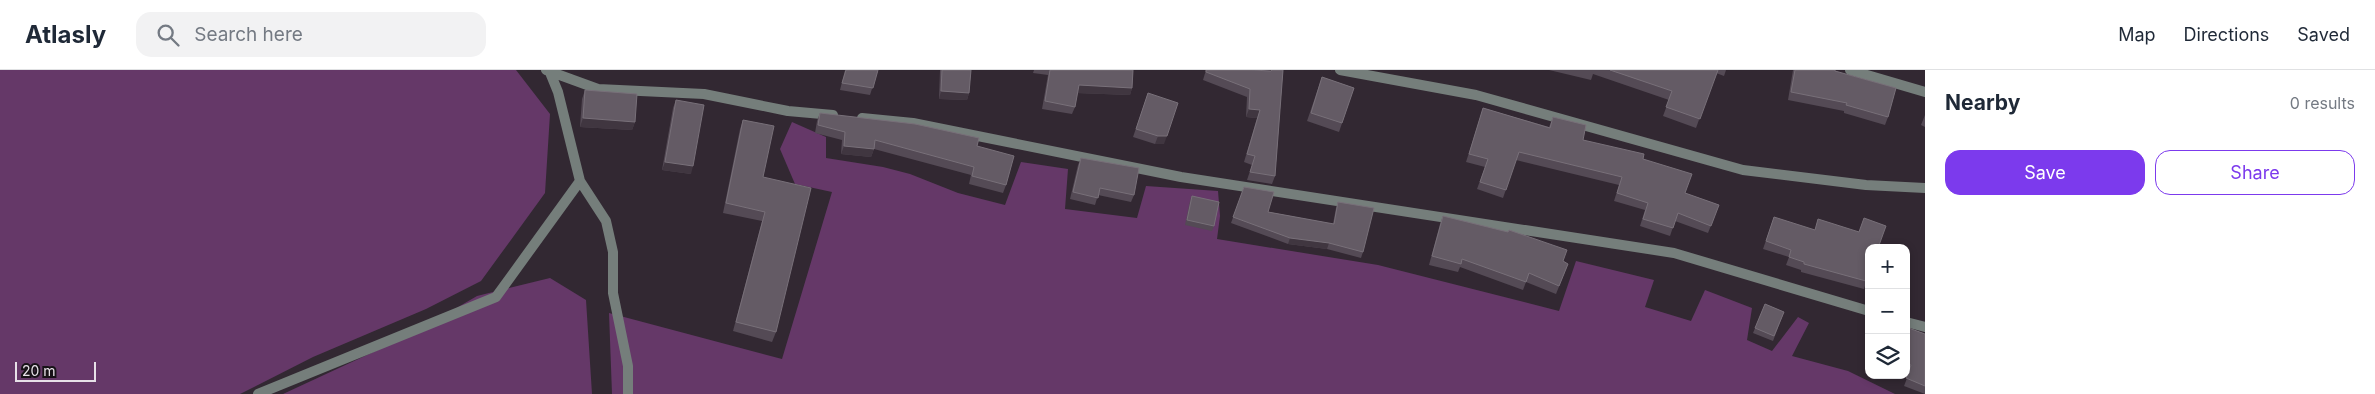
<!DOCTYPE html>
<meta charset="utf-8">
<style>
:root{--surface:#fff;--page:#f2f2f3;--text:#1f2937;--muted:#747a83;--line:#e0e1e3;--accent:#7c3aed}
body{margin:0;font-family:Inter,sans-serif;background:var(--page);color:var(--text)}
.controls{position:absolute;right:15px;bottom:15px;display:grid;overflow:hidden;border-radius:10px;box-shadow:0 2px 8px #0003}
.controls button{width:45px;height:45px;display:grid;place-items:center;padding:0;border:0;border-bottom:1px solid var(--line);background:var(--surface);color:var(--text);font:25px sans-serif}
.scale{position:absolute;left:15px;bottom:12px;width:81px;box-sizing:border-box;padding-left:5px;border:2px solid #e7e1e8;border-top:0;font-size:14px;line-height:18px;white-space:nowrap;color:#e7e1e8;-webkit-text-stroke:4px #171217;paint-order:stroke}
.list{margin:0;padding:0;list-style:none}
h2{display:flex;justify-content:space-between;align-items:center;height:65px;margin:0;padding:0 20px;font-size:21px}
h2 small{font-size:16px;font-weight:400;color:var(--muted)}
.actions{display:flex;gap:10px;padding:15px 20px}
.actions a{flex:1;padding:11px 0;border:1px solid var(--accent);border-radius:15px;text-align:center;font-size:18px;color:var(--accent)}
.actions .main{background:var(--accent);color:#fff}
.icon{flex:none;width:28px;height:28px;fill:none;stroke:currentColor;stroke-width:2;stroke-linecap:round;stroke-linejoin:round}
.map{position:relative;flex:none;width:1925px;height:324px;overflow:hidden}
header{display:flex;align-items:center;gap:30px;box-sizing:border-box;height:70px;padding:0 25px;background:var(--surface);border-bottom:1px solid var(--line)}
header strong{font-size:24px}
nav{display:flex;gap:28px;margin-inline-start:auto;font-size:18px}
.search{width:350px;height:45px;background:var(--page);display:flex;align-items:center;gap:12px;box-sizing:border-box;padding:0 18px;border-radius:15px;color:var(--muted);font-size:19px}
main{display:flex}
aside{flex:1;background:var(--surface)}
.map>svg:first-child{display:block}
.green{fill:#653868}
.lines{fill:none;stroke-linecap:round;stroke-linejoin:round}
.street{stroke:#757e7b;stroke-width:10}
.wall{fill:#544a55}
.shaded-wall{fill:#403640}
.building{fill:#645b65;stroke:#787079}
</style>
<header>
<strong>Atlasly</strong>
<div class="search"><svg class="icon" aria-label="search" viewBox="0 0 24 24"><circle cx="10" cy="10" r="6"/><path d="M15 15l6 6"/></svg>Search here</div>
<nav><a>Map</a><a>Directions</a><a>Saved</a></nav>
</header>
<main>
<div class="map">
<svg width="1925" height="324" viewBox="0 0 1925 324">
<rect width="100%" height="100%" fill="#322832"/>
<path class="green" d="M0,0H516L550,44L545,123L481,211L426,239L313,287L240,324H0Z
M792,52L826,67V88L883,97L910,104L958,123L1005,135L1021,92L1068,99L1065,139L1137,148L1146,116L1218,121L1220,146L1217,169L1378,195L1559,241L1576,191L1654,210L1645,237L1691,251L1705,220L1752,238L1747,270L1772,281L1798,247L1809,253L1792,286L1848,301L1895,324H612L609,243L782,289L832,122L795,114L780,79Z
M550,208L586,230L592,324H283L410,265L477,226Z"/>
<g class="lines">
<path class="street" d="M546,0L598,19L704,24L788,41L833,45
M1340,0L1476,25L1743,100L1866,115L1925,118
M1850,0L1925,22
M862,48L913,53L1181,107L1674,183L1869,241
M580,111L606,151L613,182V223L628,296V324
M1906,252L1925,257
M258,324L496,227L580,111L558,22L549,0"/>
</g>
<path class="wall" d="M845,0H878L870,25L840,20Z
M940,0H971L969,23L967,30L939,29Z
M1034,0H1133L1132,18L1130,25L1077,23L1075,37L1072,44L1042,39L1048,5L1033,3Z
M1206,0H1252L1271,1V0H1283L1275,106L1272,114L1247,110L1252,95L1244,92L1257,48L1246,47L1247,27L1203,10Z
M1549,0H1726L1724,6L1716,3L1696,58L1663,46L1669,30L1593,4L1591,10Z
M1793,0H1835V1L1888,47L1885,55L1844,43V41L1788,30Z
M1322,7L1354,18L1339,62L1307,51Z
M585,20L635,52L632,60L580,57L582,29Z
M1148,23L1164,74H1155L1133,67Z
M676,30L691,104L662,100L673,38Z
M1483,38L1549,57L1553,47L1583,70L1643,89L1685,123L1719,135L1708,163L1675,151L1670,166L1640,156L1645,140L1614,131L1619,115L1516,90L1503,128L1477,119L1485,97L1466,92Z
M820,43L977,76L1006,115L1003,123L969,114L971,105L874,79L871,87L841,84L842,70L815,63L817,51Z
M1925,45V57L1921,55Z
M743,50L763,107L776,262L772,272L733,261L762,151L723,143L740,59Z
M1081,88L1134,125L1131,132L1098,125L1095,135L1070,129L1078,95Z
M1244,117L1268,142L1333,154L1336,138L1338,132L1363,182L1361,188L1327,179L1288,174L1231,153Z
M1192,126L1214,156L1212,161L1185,155L1190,131Z
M1443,146L1568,194L1556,224L1526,212L1523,220L1460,197L1458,202L1429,195L1440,154Z
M1774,147L1869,204L1864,219L1801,202V200L1786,195L1789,187L1763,179Z
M1765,234L1784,242L1773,271L1753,263Z
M1906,257L1925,264V324L1904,316L1909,303L1906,302Z"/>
<path class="shaded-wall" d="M1079,15L1132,18L1130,25L1076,23Z
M941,21L969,23L967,30L939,29Z
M1249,39L1260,40L1257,48L1246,47Z
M583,48L635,52L632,60L580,57Z
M1158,66H1167L1164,74H1155Z
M844,76L874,79L871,87L841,84Z
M665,92L693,96L691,104L662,100Z
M1290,168L1329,173L1327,179L1288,174Z"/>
<path class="building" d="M846,0H878L873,18L842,13Z
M942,0H971L969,23L941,21Z
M1050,0H1133L1132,18L1079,15L1075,37L1045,31Z
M1206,0H1252L1271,1L1272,0H1283L1275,106L1250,102L1255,86L1247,84L1260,40L1249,39L1250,19L1206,2Z
M1610,0H1718L1700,49L1666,37L1672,21Z
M1795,0H1835V1L1896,18L1888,47L1846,35L1847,33L1791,22Z
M1322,7L1354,18L1342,53L1311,43Z
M585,20L637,24L635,52L583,48Z
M1148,23L1178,33L1167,66H1158L1136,59Z
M676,30L704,35L693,96L665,92Z
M1483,38L1550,58L1553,47L1586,55L1583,70L1644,84L1643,89L1692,104L1685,123L1719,135L1711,156L1678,143L1673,158L1643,149L1648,133L1617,123L1622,107L1519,82L1506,120L1480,112L1488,89L1469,84Z
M820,43L915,54L979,68L977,76L1014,86L1006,115L972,106L974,97L875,70L874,79L844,76L845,62L818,55Z
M743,50L774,56L763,107L811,118L776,262L736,252L765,142L726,133Z
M1081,88L1139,98L1134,125L1100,118L1098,128L1073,122Z
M1244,117L1274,122L1268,142L1334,154L1338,132L1374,138L1363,182L1329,173L1290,168L1233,147Z
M1192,126L1219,132L1214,156L1187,150Z
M1443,146L1508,162L1509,160L1567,180L1563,191L1568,194L1559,216L1529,203L1526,212L1462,189L1461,194L1432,186Z
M1774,147L1815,160L1818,149L1859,162L1864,148L1886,156L1878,178H1869V204L1866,211L1804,194V192L1789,187L1791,180L1766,171Z
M1765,234L1784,242L1774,266L1755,258Z
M1906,257L1925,264V316L1906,308L1911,295L1906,293Z"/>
</svg>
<div class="controls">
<button>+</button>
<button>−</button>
<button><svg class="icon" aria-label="layers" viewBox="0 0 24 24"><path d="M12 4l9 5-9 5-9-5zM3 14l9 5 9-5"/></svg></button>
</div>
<div class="scale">20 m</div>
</div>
<aside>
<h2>Nearby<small>0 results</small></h2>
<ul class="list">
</ul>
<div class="actions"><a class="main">Save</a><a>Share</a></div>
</aside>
</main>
